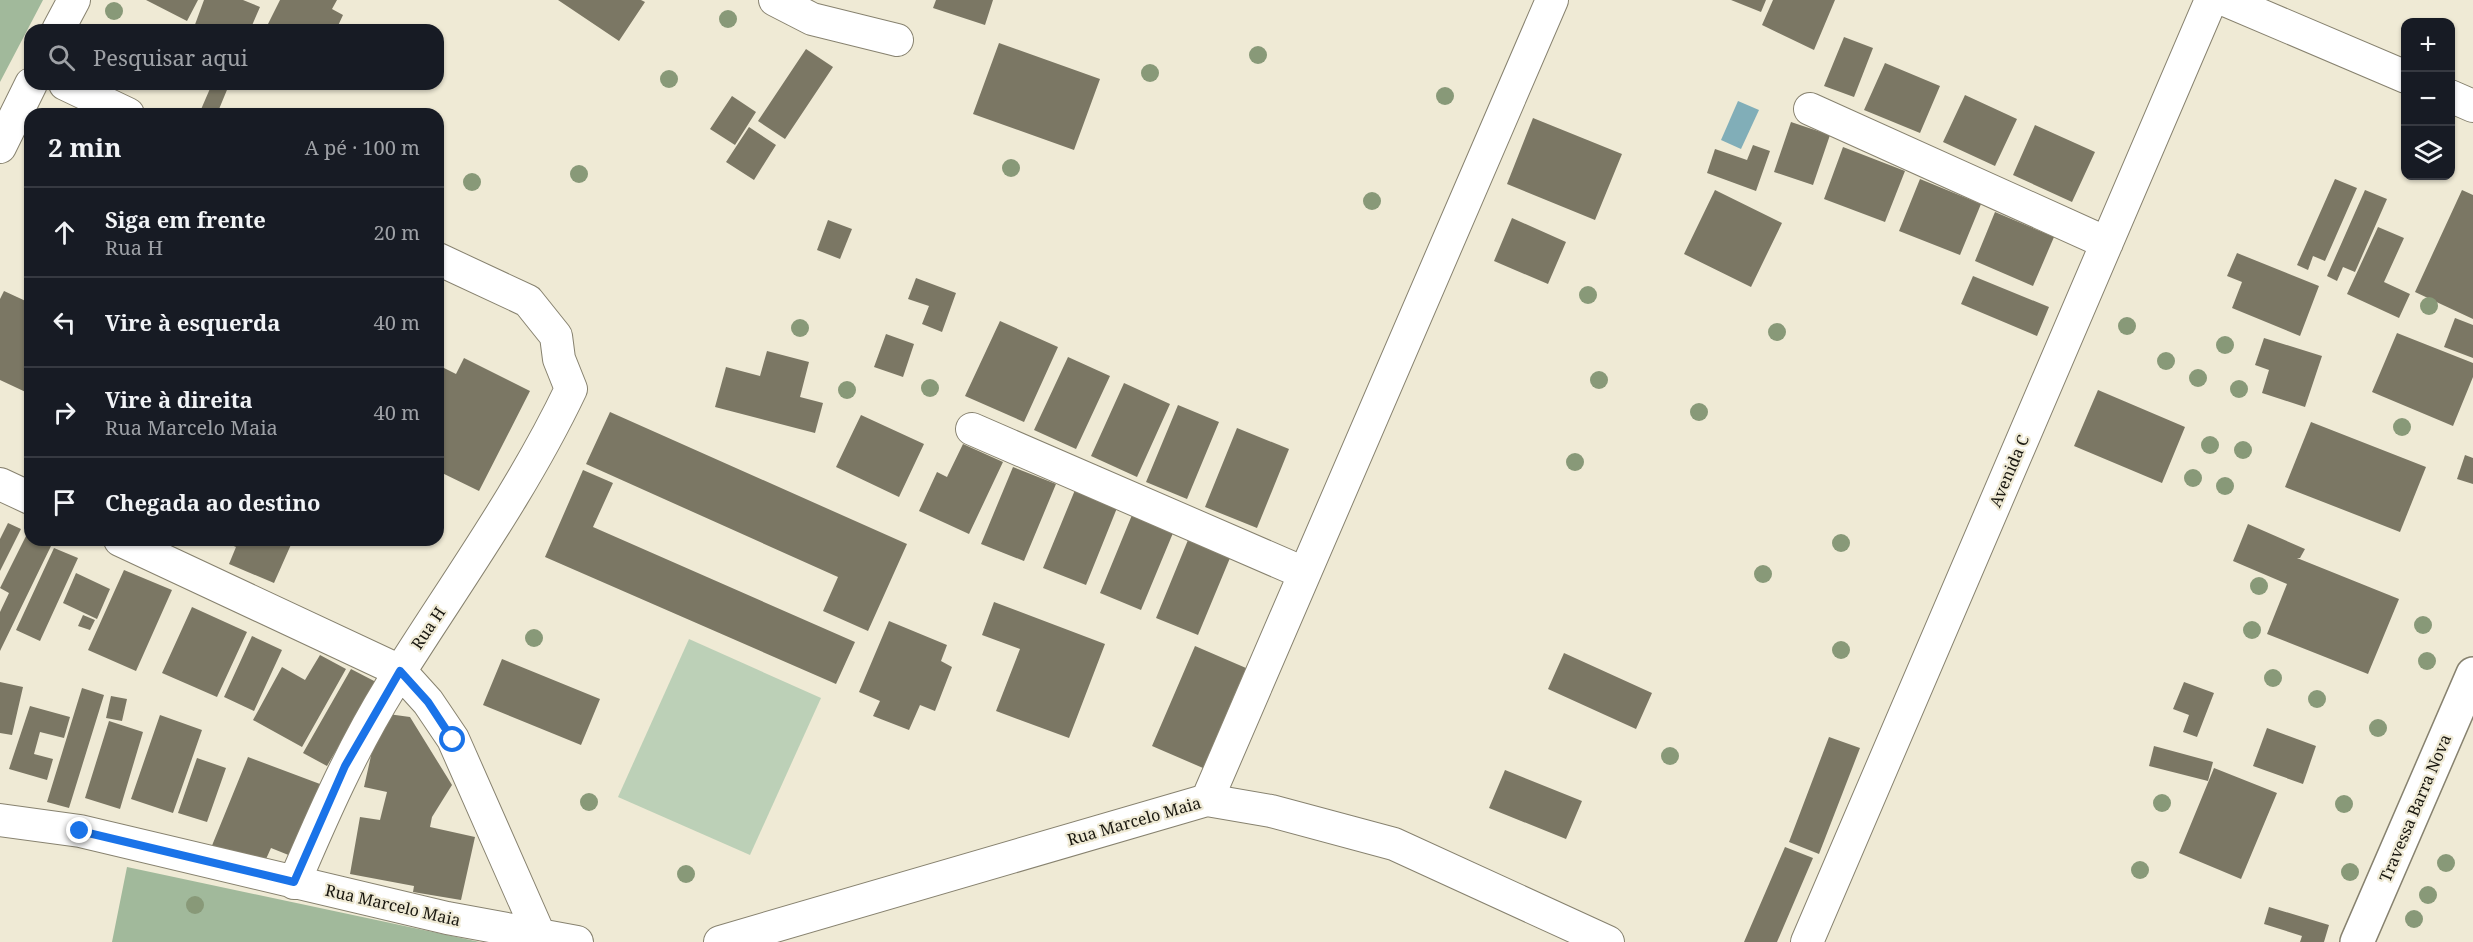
<!DOCTYPE html>
<html lang="pt">
<meta charset="utf-8">
<style>
:root{--surface:#171b24;--page:#20242c;--text:#f1f3f6;--muted:#9ea1a6;--line:#363941}
body{margin:0;font-family:"Noto Serif",serif;background:var(--page);color:var(--text)}
.controls{position:absolute;right:18px;top:18px;display:grid;overflow:hidden;border-radius:12px;box-shadow:0 2px 4px #0004}
.controls button{width:54px;height:54px;display:grid;place-items:center;padding:0;border:0;border-bottom:2px solid var(--line);background:var(--surface);color:var(--text);font:30px sans-serif}
.stop{position:absolute;width:18px;height:18px;margin:-14px;border:4px solid #1a73e8;border-radius:50%;background:#fff}
.stop.end{background:#1a73e8;border-color:#fff;box-shadow:0 2px 6px #0008}
.list{margin:0;padding:0;list-style:none}
h2{display:flex;justify-content:space-between;align-items:center;height:78px;margin:0;padding:0 24px;font-size:26px}
h2 small{font-size:20px;font-weight:400;color:var(--muted)}
.list li{display:grid;grid-template-columns:39px 1fr auto;gap:18px;align-items:center;box-sizing:border-box;height:90px;padding:0 24px;border-top:2px solid var(--line)}
.list b{display:block;font-size:22px;white-space:nowrap}
.list p{margin:0;font-size:20px;white-space:nowrap;color:var(--muted)}
.list em{font-size:20px;font-style:normal;color:var(--muted)}
.icon{flex:none;width:33px;height:33px;fill:none;stroke:currentColor;stroke-width:2;stroke-linecap:round;stroke-linejoin:round}
.map{position:relative;flex:none;width:2473px;height:942px;overflow:hidden}
.search{position:absolute;background:var(--surface);box-shadow:0 2px 4px #0004;left:24px;top:24px;width:420px;height:66px;display:flex;align-items:center;gap:15px;box-sizing:border-box;padding:0 21px;border-radius:18px;color:var(--muted);font-size:22px}
.panel{position:absolute;background:var(--surface);box-shadow:0 2px 4px #0004;left:24px;top:108px;width:420px;height:438px;border-radius:18px}
.map>svg:first-child{display:block}
.green{fill:#bcd0b7}
.forest{fill:#a1b99b}
.water{fill:#81aeb8}
.building{fill:#7b7764}
.lines{fill:none;stroke-linecap:round;stroke-linejoin:round}
.street-casing{stroke:#87826f;stroke-width:34}
.secondary-casing{stroke:#87826f;stroke-width:36}
.street{stroke:#fff;stroke-width:32}
.secondary{stroke:#fff;stroke-width:33}
.tree{fill:#889978}
.route{stroke:#1a73e8;stroke-width:8}
.labels{text-anchor:middle;stroke-width:4.5;stroke-linejoin:round;paint-order:stroke}
.street-label{font-size:16px;fill:#18160f;stroke:#efead5}
</style>
<div class="map">
<svg width="2473" height="942" viewBox="0 0 2473 942">
<rect width="100%" height="100%" fill="#efead5"/>
<path class="green" d="M689,639L821,698L750,855L618,797Z"/>
<path class="forest" d="M0,0H43L0,82Z
M127,867L480,942H112Z"/>
<path class="water" d="M1738,101L1759,110L1741,149L1721,140Z"/>
<path class="building" d="M146,0H198L187,21Z
M204,0H243L260,7L250,30H193Z
M280,0H337L332,9L343,15L336,30H265Z
M558,0H641L645,2L619,41Z
M936,0H993L985,25L933,8Z
M1731,0H1766L1761,12Z
M1773,0H1835L1814,50L1762,25Z
M1844,37L1873,48L1854,97L1824,86Z
M999,43L1100,79L1074,150L973,114Z
M806,49L833,67L785,139L758,121Z
M1885,63L1940,86L1920,133L1864,110Z
M212,84L229,85L217,114H199Z
M1965,95L2017,119L1995,166L1943,142Z
M732,96L756,112L735,145L710,129Z
M1533,118L1622,154L1595,220L1507,184Z
M1791,122L1830,135L1813,185L1774,172Z
M2035,125L2095,152L2072,202L2013,175Z
M749,127L776,145L754,180L726,162Z
M1753,145L1770,151L1756,191L1707,173L1715,149L1747,160Z
M1843,147L1905,171L1885,222L1824,199Z
M1920,179L1981,204L1960,255L1899,231Z
M2335,179L2357,188L2325,261L2313,256L2308,270L2297,265Z
M1715,190L1782,223L1751,287L1684,254Z
M2365,190L2387,199L2355,272L2343,267L2337,281L2327,276Z
M2462,190L2473,195V319L2415,292Z
M1995,212L2054,237L2033,286L1975,261Z
M1512,218L1566,242L1548,284L1494,261Z
M828,220L852,229L840,259L817,250Z
M2378,227L2404,238L2384,282L2410,294L2399,318L2347,294Z
M2237,253L2319,286L2300,336L2232,308L2242,282L2227,276Z
M1973,276L2049,307L2037,336L1961,304Z
M916,278L956,293L942,332L922,324L929,306L908,299Z
M4,291L30,303V394L0,380V299Z
M2455,318L2473,325V358L2444,347Z
M1000,321L1058,347L1024,422L965,396Z
M2397,333L2473,363V377L2453,426L2372,392Z
M886,334L914,344L903,377L874,367Z
M2264,338L2322,356L2305,407L2262,393L2269,370L2255,365Z
M767,351L809,362L800,397L823,403L815,433L715,407L726,367L760,376Z
M1068,357L1110,376L1076,449L1034,430Z
M464,358L530,391L479,491L438,471V365L456,374Z
M1124,383L1170,404L1137,477L1091,456Z
M2098,390L2185,427L2162,483L2074,446Z
M1178,405L1219,422L1187,499L1146,482Z
M610,412L907,544L868,631L823,611L838,577L586,464Z
M861,415L924,444L899,497L836,467Z
M2311,422L2426,467L2400,532L2285,487Z
M1237,428L1289,449L1257,528L1205,507Z
M963,444L1003,462L969,534L919,511L937,472L947,477Z
M2465,455L2473,458V484L2457,479Z
M1013,467L1056,484L1024,561L981,544Z
M583,470L613,483L593,527L855,642L836,684L545,557Z
M1075,490L1117,508L1086,585L1043,568Z
M1132,515L1173,533L1141,610L1100,593Z
M8,523L21,529L0,571V539Z
M2248,524L2305,549L2300,558H2297L2399,599L2368,674L2267,634L2287,584L2233,561Z
M27,534L30,535V540H40L51,546L0,651V612L9,593L0,588Z
M219,540H293L274,583L229,564L236,547Z
M1188,540L1230,558L1198,635L1156,618Z
M54,548L78,558L40,641L16,630Z
M124,570L172,590L136,671L88,650Z
M76,573L110,589L97,619L63,603Z
M994,602L1105,644L1069,738L996,711L1020,649L982,635Z
M192,607L247,632L217,697L162,673Z
M83,615L95,620L90,630L78,626Z
M889,621L947,645L941,661L952,667L935,711L920,705L909,730L873,716L880,701L859,692Z
M252,636L282,650L254,711L224,697Z
M1195,646L1246,668L1203,768L1152,746Z
M1564,653L1652,693L1636,729L1548,689Z
M320,655L346,669L302,747L253,720L282,667L305,680Z
M502,659L600,699L581,745L483,705Z
M351,669L376,682L327,766L303,753Z
M0,682L23,687L12,735L0,733Z
M2184,682L2214,693L2197,737L2183,732L2189,715L2173,709Z
M82,688L104,695L69,808L47,802Z
M111,696L127,699L122,721L106,718Z
M30,706L70,717L64,738L40,732L34,754L53,759L47,780L9,769Z
M388,714L410,717L452,785L432,817L430,827L475,837L461,900L413,892L414,886L350,874L360,817L380,820L387,792L364,787L375,738Z
M160,715L202,730L173,813L131,799Z
M109,721L143,732L120,809L85,798Z
M2267,728L2316,746L2303,784L2253,766Z
M1829,737L1860,748L1819,854L1789,842Z
M2154,746L2213,762L2208,781L2149,766Z
M248,757L320,784L301,860L271,848L262,868L211,848Z
M197,758L226,768L207,822L178,813Z
M2214,768L2277,793L2241,879L2179,853Z
M1505,770L1582,801L1566,839L1489,808Z
M1785,847L1813,858L1777,942H1744Z
M2269,907L2329,925L2324,942H2300L2302,936L2264,924Z"/>
<g class="lines">
<defs>
<path id="street" d="M775,0L812,19L897,40
M2225,0L2406,77
M58,30L74,0
M65,84L128,114
M2450,96L2473,106
M1810,109L2107,243
M0,147L31,84
M972,429L1304,573
M0,484L30,498
M120,540L400,671L428,702L453,739L539,934
M1207,800L1552,0
M0,820L80,831L447,918L577,942
M294,883C323,815 352,749 391,686C452,588 521,494 571,389L559,359L556,336L528,301L438,259
M720,942L1207,800L1271,811L1394,844L1608,942
M1807,942L2211,0"/>
<path id="secondary" d="M2357,942L2473,674"/>
</defs>
<use href="#street" class="street-casing"/>
<use href="#secondary" class="secondary-casing"/>
<use href="#street" class="street"/>
<use href="#secondary" class="secondary"/>
</g>
<g class="tree">
<circle cx="114" cy="11" r="9"/>
<circle cx="728" cy="19" r="9"/>
<circle cx="1258" cy="55" r="9"/>
<circle cx="1150" cy="73" r="9"/>
<circle cx="669" cy="79" r="9"/>
<circle cx="1445" cy="96" r="9"/>
<circle cx="1011" cy="168" r="9"/>
<circle cx="579" cy="174" r="9"/>
<circle cx="472" cy="182" r="9"/>
<circle cx="1372" cy="201" r="9"/>
<circle cx="1588" cy="295" r="9"/>
<circle cx="2429" cy="306" r="9"/>
<circle cx="2127" cy="326" r="9"/>
<circle cx="800" cy="328" r="9"/>
<circle cx="1777" cy="332" r="9"/>
<circle cx="2225" cy="345" r="9"/>
<circle cx="2166" cy="361" r="9"/>
<circle cx="2198" cy="378" r="9"/>
<circle cx="1599" cy="380" r="9"/>
<circle cx="930" cy="388" r="9"/>
<circle cx="2239" cy="389" r="9"/>
<circle cx="847" cy="390" r="9"/>
<circle cx="1699" cy="412" r="9"/>
<circle cx="2402" cy="427" r="9"/>
<circle cx="2210" cy="445" r="9"/>
<circle cx="2243" cy="450" r="9"/>
<circle cx="1575" cy="462" r="9"/>
<circle cx="2193" cy="478" r="9"/>
<circle cx="2225" cy="486" r="9"/>
<circle cx="1841" cy="543" r="9"/>
<circle cx="1763" cy="574" r="9"/>
<circle cx="2259" cy="586" r="9"/>
<circle cx="2423" cy="625" r="9"/>
<circle cx="2252" cy="630" r="9"/>
<circle cx="534" cy="638" r="9"/>
<circle cx="1841" cy="650" r="9"/>
<circle cx="2427" cy="661" r="9"/>
<circle cx="2273" cy="678" r="9"/>
<circle cx="2317" cy="699" r="9"/>
<circle cx="2378" cy="728" r="9"/>
<circle cx="1670" cy="756" r="9"/>
<circle cx="589" cy="802" r="9"/>
<circle cx="2162" cy="803" r="9"/>
<circle cx="2344" cy="804" r="9"/>
<circle cx="2446" cy="863" r="9"/>
<circle cx="2140" cy="870" r="9"/>
<circle cx="2350" cy="872" r="9"/>
<circle cx="686" cy="874" r="9"/>
<circle cx="2428" cy="895" r="9"/>
<circle cx="195" cy="905" r="9"/>
<circle cx="2414" cy="919" r="9"/>
</g>
<g class="lines">
<path class="route" d="M80,831L294,882L345,766L400,671L428,702L453,740"/>
</g>
<g class="labels">
<g class="street-label">
<text transform="translate(2009 471) rotate(-67)" y="6">Avenida C</text>
<text transform="translate(428 628) rotate(-56)" y="6">Rua H</text>
<text transform="translate(2415 808) rotate(-67)" y="6">Travessa Barra Nova</text>
<text transform="translate(1134 821) rotate(-16)" y="6">Rua Marcelo Maia</text>
<text transform="translate(393 905) rotate(13)" y="6">Rua Marcelo Maia</text>
</g>
</g>
</svg>
<div class="controls">
<button>+</button>
<button>−</button>
<button><svg class="icon" aria-label="layers" viewBox="0 0 24 24"><path d="M12 4l9 5-9 5-9-5zM3 14l9 5 9-5"/></svg></button>
</div>
<div class="stop" style="left:453px;top:740px"></div>
<div class="stop end" style="left:80px;top:831px"></div>
<div class="search"><svg class="icon" aria-label="search" viewBox="0 0 24 24"><circle cx="10" cy="10" r="6"/><path d="M15 15l6 6"/></svg>Pesquisar aqui</div>
<section class="panel">
<h2>2 min<small>A pé · 100 m</small></h2>
<ul class="list">
<li><svg class="icon" aria-label="ahead" viewBox="0 0 24 24"><path d="M12 20V5M6 11l6-6 6 6"/></svg><div><b>Siga em frente</b><p>Rua H</p></div><em>20 m</em></li>
<li><svg class="icon" aria-label="left" viewBox="0 0 24 24"><path d="M17 20v-9H6M10 6l-5 5 5 5"/></svg><div><b>Vire à esquerda</b></div><em>40 m</em></li>
<li><svg class="icon" aria-label="right" viewBox="0 0 24 24"><path d="M7 20v-9h11M14 6l5 5-5 5"/></svg><div><b>Vire à direita</b><p>Rua Marcelo Maia</p></div><em>40 m</em></li>
<li><svg class="icon" aria-label="arrive" viewBox="0 0 24 24"><path d="M6 21V4h12l-3 4 3 4H6"/></svg><div><b>Chegada ao destino</b></div></li>
</ul>
</section>
</div>
